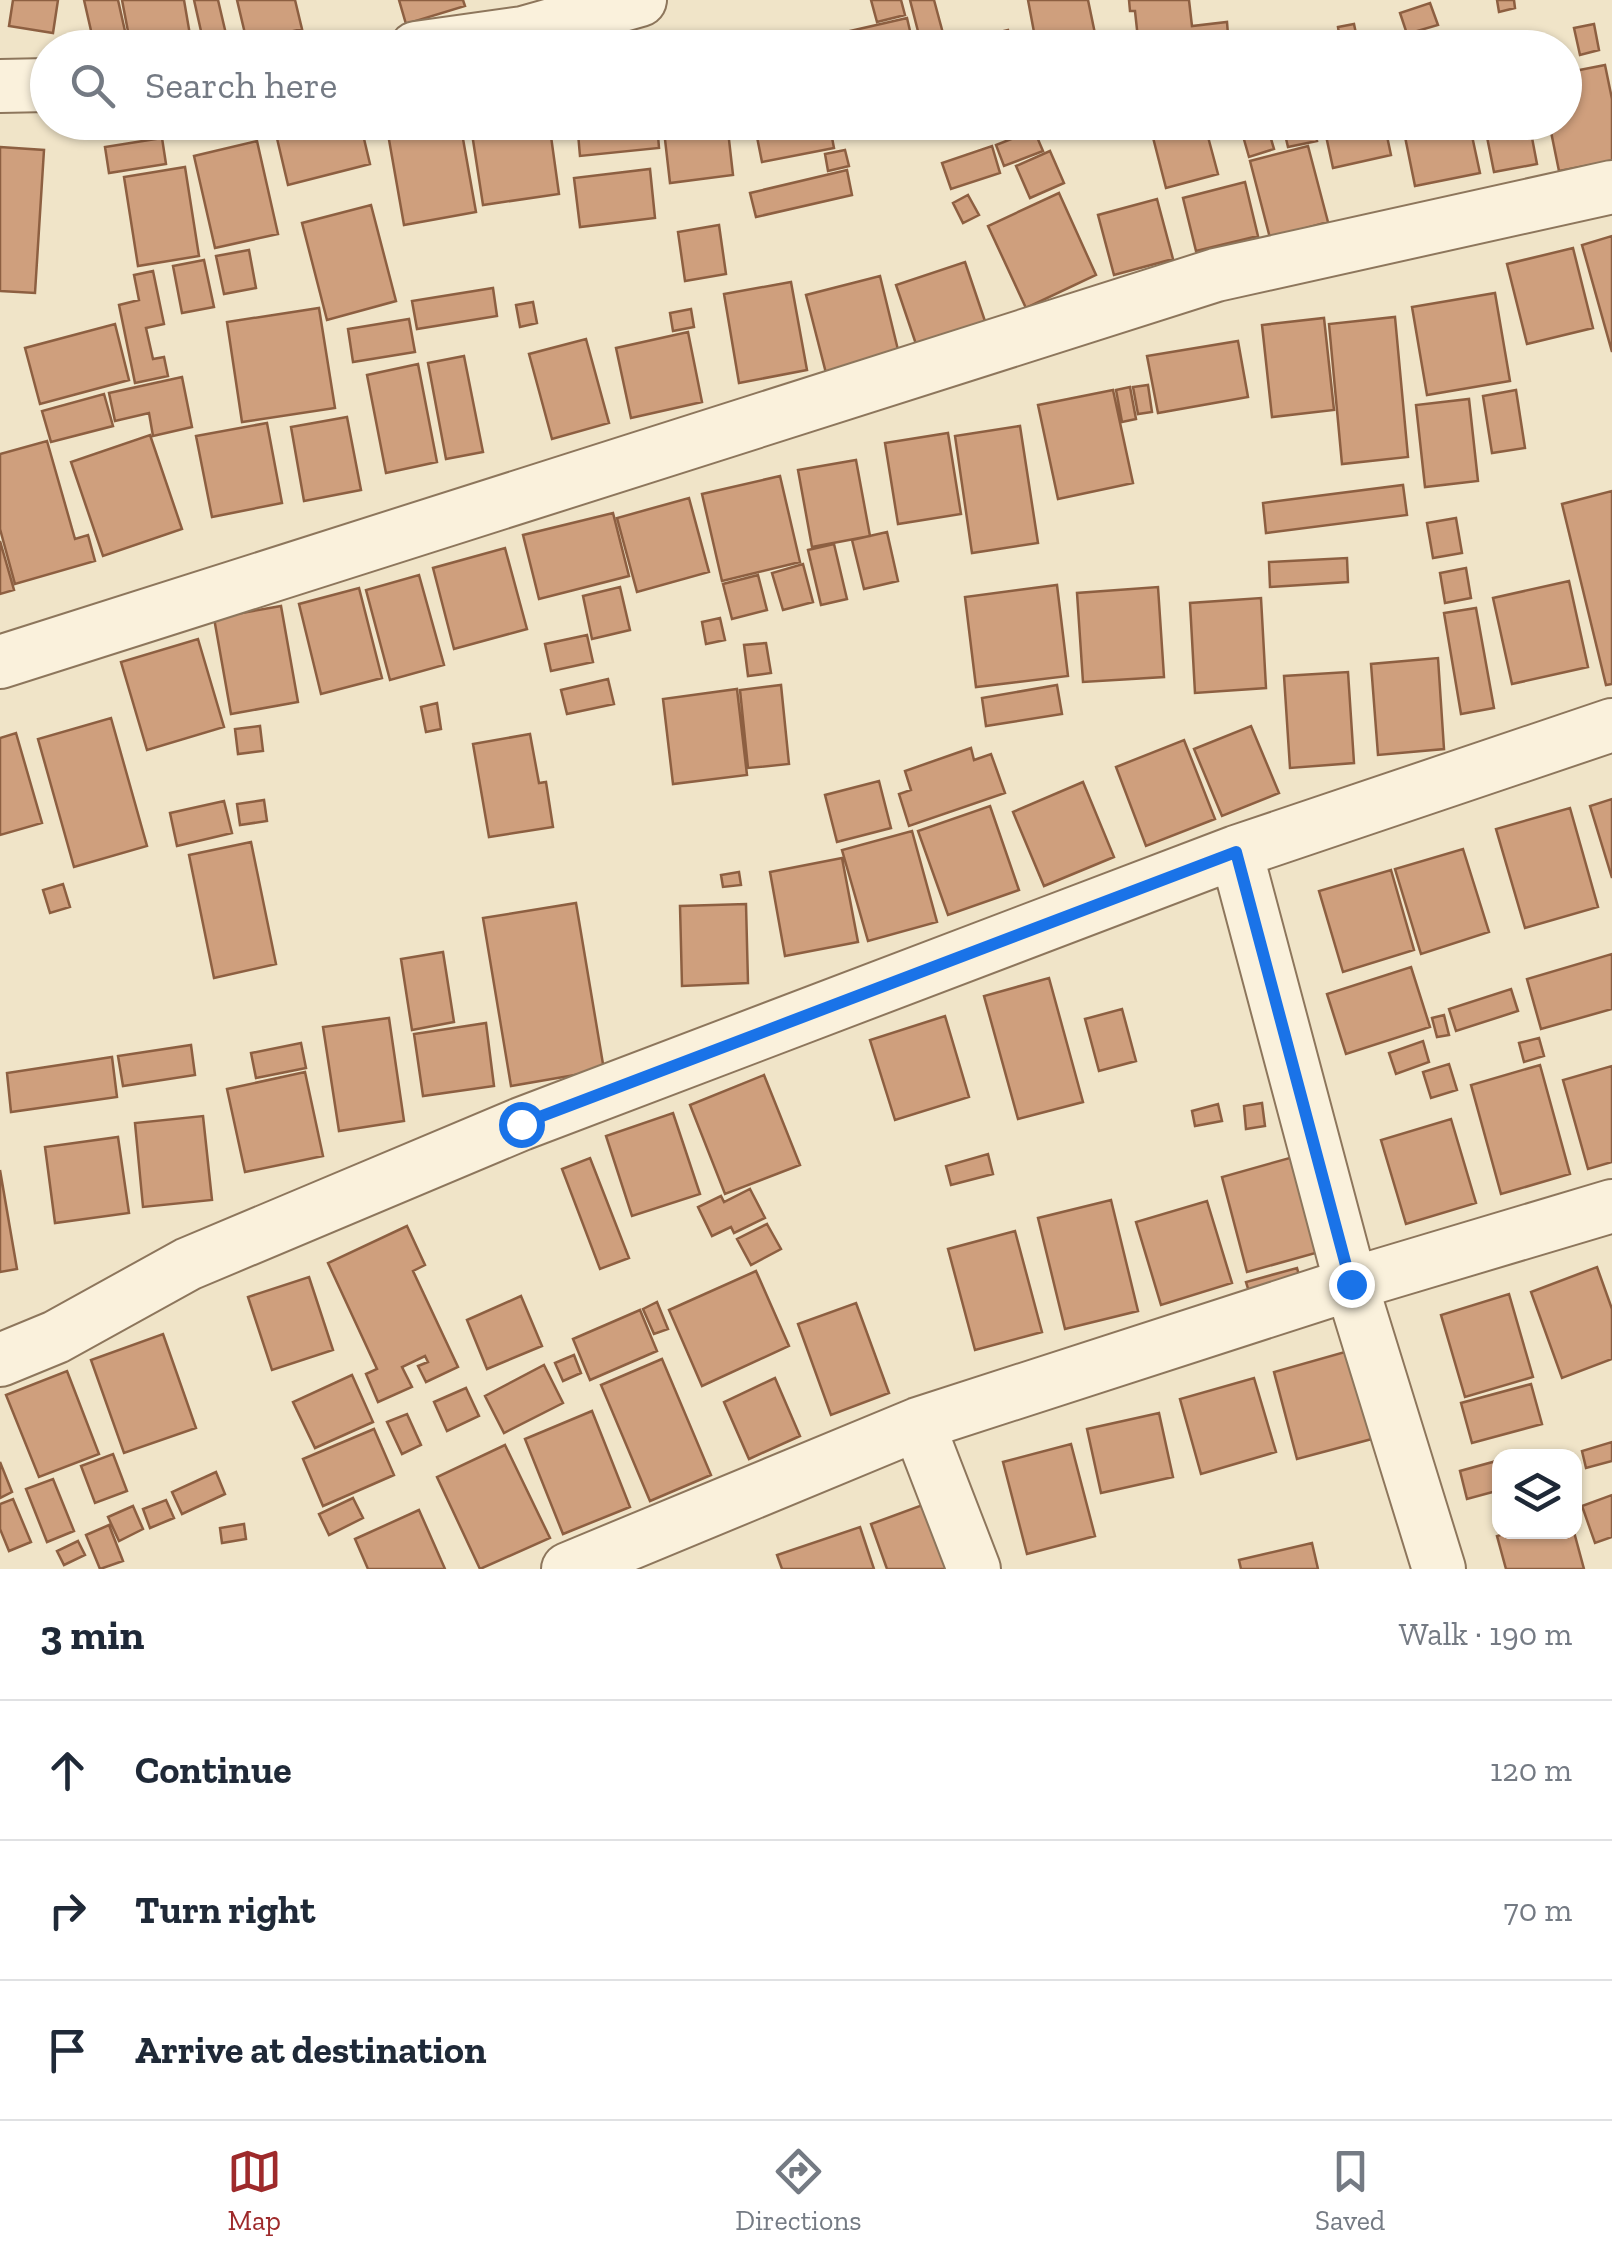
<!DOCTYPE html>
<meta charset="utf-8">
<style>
:root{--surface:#fff;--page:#f2f2f3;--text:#1f2937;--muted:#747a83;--line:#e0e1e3;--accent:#9e2a2b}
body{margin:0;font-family:"Zilla Slab",serif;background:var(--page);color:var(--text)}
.controls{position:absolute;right:30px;bottom:30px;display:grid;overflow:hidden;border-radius:20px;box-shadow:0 2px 8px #0004}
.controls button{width:90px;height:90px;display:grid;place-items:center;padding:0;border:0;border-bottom:2px solid var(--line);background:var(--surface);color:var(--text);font:50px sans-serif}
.stop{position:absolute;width:30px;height:30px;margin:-22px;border:8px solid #1a73e8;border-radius:50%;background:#fff}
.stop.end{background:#1a73e8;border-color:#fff;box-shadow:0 2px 10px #0008}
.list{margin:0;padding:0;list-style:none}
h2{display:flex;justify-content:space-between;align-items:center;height:130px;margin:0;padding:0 40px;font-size:42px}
h2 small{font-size:32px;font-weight:400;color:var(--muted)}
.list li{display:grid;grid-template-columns:65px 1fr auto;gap:30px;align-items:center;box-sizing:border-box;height:140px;padding:0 40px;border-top:2px solid var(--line)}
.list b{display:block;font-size:38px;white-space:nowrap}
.list em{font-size:32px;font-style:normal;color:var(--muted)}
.icon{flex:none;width:55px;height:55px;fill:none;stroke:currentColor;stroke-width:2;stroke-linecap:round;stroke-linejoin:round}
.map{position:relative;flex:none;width:1612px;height:1569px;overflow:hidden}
.search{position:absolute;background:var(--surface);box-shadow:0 2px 8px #0004;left:30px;right:30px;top:30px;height:110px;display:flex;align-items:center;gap:25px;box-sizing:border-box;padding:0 35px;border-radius:55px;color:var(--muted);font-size:38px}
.sheet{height:550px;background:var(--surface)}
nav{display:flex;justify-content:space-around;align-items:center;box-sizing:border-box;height:140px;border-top:2px solid var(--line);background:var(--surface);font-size:28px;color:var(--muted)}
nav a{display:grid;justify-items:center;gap:5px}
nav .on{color:var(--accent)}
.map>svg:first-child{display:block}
.building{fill:#cf9f7d;stroke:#8d5f41;stroke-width:2.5}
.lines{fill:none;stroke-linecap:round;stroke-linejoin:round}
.minor-casing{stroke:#8d765c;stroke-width:56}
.minor{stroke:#faf1dc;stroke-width:52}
.route{stroke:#1a73e8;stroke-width:12}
</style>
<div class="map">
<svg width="1612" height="1569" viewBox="0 0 1612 1569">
<rect width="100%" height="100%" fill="#f0e4c8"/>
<path class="building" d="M13,0H58L53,33L9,26Z
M84,0H118L127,40L95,48Z
M122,0H184L190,35L131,47Z
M194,0H218L226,34L203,40Z
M237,0H295L302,29L247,42Z
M399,0H463L465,6L406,24Z
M871,0H901L905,15L877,22Z
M910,0H934L944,37L921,43Z
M1028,0H1088L1098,48H1037Z
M1129,0H1189L1192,26L1227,22L1229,48H1139L1135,11H1130Z
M1497,0H1514L1515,8L1499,12Z
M1430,3L1438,25L1407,34L1400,13Z
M907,18L914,48H840L837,34Z
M1354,24L1359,48H1341L1338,27Z
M1594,24L1599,50L1580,55L1574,28Z
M1008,30L1012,48H982L979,37Z
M713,36L716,48H700L698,39Z
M1328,36L1331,48H1295L1294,45Z
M820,38L822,48H775Z
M1605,65L1612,99V161L1559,171L1549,122H1564V73Z
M304,122H360L370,164L288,185L275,130Z
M460,122L476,212L404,225L388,134Z
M502,122H549L559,194L483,205L471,127Z
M577,122H657L659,148L580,156Z
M663,122H727L733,175L670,183Z
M754,122H829L834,148L762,162Z
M1149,122H1204L1218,174L1166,188Z
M1239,122H1266L1274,149L1249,157Z
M1282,122H1313L1317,141L1288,147Z
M1323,122H1384L1391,155L1333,168Z
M1402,122H1469L1480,173L1415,186Z
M1484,122H1529L1537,164L1494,172Z
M1034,130L1043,151L1004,166L996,145Z
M162,138L166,164L109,173L105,147Z
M257,141L278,234L215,248L194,156Z
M992,146L1000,173L951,189L942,163Z
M1308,146L1328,222L1270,238L1250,161Z
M0,147L44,150L35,293L0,291Z
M845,150L849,166L828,171L825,154Z
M1050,151L1064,183L1030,198L1016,166Z
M185,167L199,256L138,266L124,177Z
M650,169L655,218L580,227L574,178Z
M847,170L852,195L756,217L750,193Z
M1245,182L1258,236L1196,251L1183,198Z
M1059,193L1096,275L1026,308L988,226Z
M968,195L979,215L963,223L953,203Z
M1157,199L1173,259L1114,275L1098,215Z
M371,205L396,301L327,320L302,223Z
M719,225L726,274L685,281L678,232Z
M1612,236V352L1582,245Z
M1573,248L1593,328L1527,344L1507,264Z
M249,250L256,288L224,294L216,256Z
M204,260L214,307L182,313L173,266Z
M965,262L989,333L920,356L896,285Z
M153,271L164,324L146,328L153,359L164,357L168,376L135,383L119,305L139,300L134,275Z
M880,276L900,358L827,377L806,295Z
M791,282L807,370L739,383L724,294Z
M493,288L497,316L417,329L412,301Z
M1495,293L1510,381L1427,395L1412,307Z
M533,302L537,323L520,327L516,305Z
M319,308L335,408L242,422L227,322Z
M691,309L694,327L673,331L670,313Z
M1395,317L1408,457L1342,464L1329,324Z
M1324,318L1334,410L1272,417L1262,325Z
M409,319L415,352L353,362L348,329Z
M115,324L129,380L40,404L25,348Z
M688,332L702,402L631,418L616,348Z
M586,339L609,423L552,439L529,354Z
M1238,341L1248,397L1158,413L1147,356Z
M464,356L483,452L446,459L428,363Z
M418,364L437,462L386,473L367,375Z
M182,377L192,427L153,436L149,413L115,421L109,393Z
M1148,385L1152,412L1138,414L1133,387Z
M1130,387L1136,419L1122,422L1116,390Z
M1113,390L1133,483L1058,499L1038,405Z
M1516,390L1525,448L1492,453L1483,396Z
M104,394L113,426L51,442L42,411Z
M1469,399L1478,481L1425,487L1416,405Z
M347,417L361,490L304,501L291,427Z
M267,423L282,503L212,517L196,436Z
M1020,426L1038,543L972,553L955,436Z
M948,433L961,514L898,524L885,443Z
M150,435L182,529L103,556L71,462Z
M47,441L75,539L88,535L95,561L15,584L0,529V454Z
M856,460L870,536L812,547L798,470Z
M780,476L800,562L722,581L702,494Z
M1403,485L1407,515L1266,533L1263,503Z
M1612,491V684L1606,685L1562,504Z
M689,498L709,572L637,592L617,518Z
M613,513L629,576L539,599L523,535Z
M1456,518L1462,553L1433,558L1427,523Z
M887,532L898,581L864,589L852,540Z
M0,541L14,590L0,594Z
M834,544L847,599L821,605L808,550Z
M505,548L527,629L454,649L433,568Z
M1347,558L1348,582L1270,587L1269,562Z
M803,564L813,602L783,610L772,573Z
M1466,568L1471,598L1445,603L1440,573Z
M419,575L444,665L390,680L366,590Z
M758,575L767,610L732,619L723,584Z
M1569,581L1588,667L1512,684L1493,598Z
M1057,585L1068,676L976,687L965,597Z
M620,587L630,630L592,639L583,596Z
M1158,587L1164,677L1083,682L1077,593Z
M359,588L382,678L321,694L299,604Z
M1261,598L1266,688L1195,693L1190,603Z
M281,606L298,702L231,714L214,618Z
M1476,608L1494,708L1461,714L1444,613Z
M720,618L725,640L706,644L702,622Z
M587,635L593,662L551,671L545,644Z
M198,639L224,727L147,750L121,662Z
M766,643L771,673L748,676L744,645Z
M1438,658L1444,749L1378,755L1371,664Z
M1348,672L1354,763L1290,768L1284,676Z
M608,679L614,704L567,714L561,690Z
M781,685L789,764L748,768L740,690Z
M1057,685L1062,714L986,726L982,698Z
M737,689L747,775L673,784L663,699Z
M437,703L441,729L426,732L421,707Z
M111,718L147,846L74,867L38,739Z
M260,726L263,751L238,754L235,729Z
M1251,726L1279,793L1222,816L1194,749Z
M16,733L42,823L0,835V738Z
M530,734L539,783L546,782L553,827L489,837L473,744Z
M1184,740L1215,819L1146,846L1116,767Z
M971,748L974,760L991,754L1005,793L909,826L899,794L911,790L905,771Z
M879,781L891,828L837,842L825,795Z
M1083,782L1114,857L1044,886L1013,812Z
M1612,799V878L1590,806Z
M264,800L267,821L240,825L237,804Z
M224,801L232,833L177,846L170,813Z
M990,806L1019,890L948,915L918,831Z
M1570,808L1598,907L1525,928L1496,829Z
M912,831L937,922L868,941L842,850Z
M251,842L276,964L214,978L189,855Z
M1463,849L1489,932L1421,954L1395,869Z
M842,858L858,942L785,956L770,872Z
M1391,870L1414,950L1343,972L1319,891Z
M739,872L741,885L723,887L721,875Z
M63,884L70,907L50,913L43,890Z
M576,903L604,1070L511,1086L483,918Z
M746,904L748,983L682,986L680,906Z
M443,952L454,1022L412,1030L401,959Z
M1612,954V1009L1541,1029L1527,979Z
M1411,967L1430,1027L1346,1054L1327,994Z
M1049,978L1083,1102L1018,1119L984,996Z
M1511,989L1518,1011L1456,1031L1449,1009Z
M1122,1009L1136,1061L1099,1071L1085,1019Z
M1444,1015L1449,1035L1437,1037L1432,1018Z
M945,1016L969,1097L895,1120L870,1040Z
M389,1018L404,1121L339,1131L323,1027Z
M486,1023L494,1086L423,1096L414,1034Z
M1539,1038L1544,1056L1524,1062L1519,1043Z
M1423,1041L1429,1062L1396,1074L1389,1053Z
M301,1043L306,1068L256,1078L251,1053Z
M191,1045L195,1075L123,1086L118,1056Z
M112,1057L117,1097L11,1112L7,1073Z
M1449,1064L1457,1090L1431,1098L1423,1072Z
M1540,1065L1570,1174L1501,1194L1471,1085Z
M1612,1066V1162L1588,1169L1563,1080Z
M305,1072L323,1156L245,1172L227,1089Z
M764,1075L800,1165L725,1194L690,1105Z
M1262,1103L1265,1126L1246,1129L1244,1106Z
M1218,1104L1222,1121L1195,1126L1192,1111Z
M673,1113L700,1194L632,1216L606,1136Z
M203,1116L212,1200L143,1207L135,1123Z
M1451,1119L1476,1203L1406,1224L1381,1140Z
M118,1137L129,1213L55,1223L45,1147Z
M988,1154L993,1174L951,1185L946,1166Z
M1304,1154L1330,1249L1247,1272L1222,1177Z
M590,1158L629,1258L600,1269L562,1169Z
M0,1170L17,1269L0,1272Z
M750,1189L765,1218L734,1233L731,1227L712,1236L698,1207L721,1196L724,1202Z
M1111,1200L1138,1311L1065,1329L1038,1218Z
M1207,1201L1232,1283L1161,1305L1136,1222Z
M767,1224L781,1249L751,1265L737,1239Z
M407,1226L425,1265L413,1271L458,1367L426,1382L418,1366L428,1362L425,1356L402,1367L412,1387L378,1402L366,1374L377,1369L328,1263Z
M1015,1231L1042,1332L975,1350L948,1249Z
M1597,1267L1612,1309V1359L1562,1378L1531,1292Z
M1297,1268L1304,1293L1254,1308L1246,1282Z
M756,1271L789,1346L702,1386L669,1310Z
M309,1277L333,1350L272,1370L248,1297Z
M1509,1294L1533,1377L1465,1397L1441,1315Z
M521,1296L542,1346L487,1369L467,1320Z
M657,1302L668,1329L654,1334L643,1309Z
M856,1303L889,1393L831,1415L798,1324Z
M640,1310L657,1351L590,1380L573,1339Z
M163,1334L196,1428L124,1453L91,1360Z
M1359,1348L1383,1436L1297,1459L1274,1372Z
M574,1355L581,1373L563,1381L555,1363Z
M662,1359L711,1475L650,1501L601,1385Z
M544,1365L563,1403L504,1433L485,1396Z
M67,1371L99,1454L39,1477L6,1395Z
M352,1375L373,1422L315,1448L293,1402Z
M775,1378L800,1436L749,1459L724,1402Z
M1254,1378L1276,1452L1201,1474L1180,1399Z
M1531,1384L1542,1424L1472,1443L1461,1403Z
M466,1388L479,1416L447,1431L434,1402Z
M592,1411L630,1507L563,1534L525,1439Z
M1159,1413L1173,1477L1101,1493L1087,1429Z
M407,1414L421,1445L402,1454L387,1422Z
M374,1429L394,1475L323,1506L303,1459Z
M1612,1442V1461L1586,1468L1582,1451Z
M1071,1444L1095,1536L1027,1554L1003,1462Z
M505,1445L550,1538L480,1569L437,1477Z
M113,1454L127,1491L95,1503L81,1466Z
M1500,1460V1490L1467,1499L1460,1471Z
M0,1462L12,1492L0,1498Z
M216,1472L225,1494L182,1514L172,1492Z
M53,1479L74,1531L47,1542L26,1489Z
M1612,1495V1537L1595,1543L1582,1506Z
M353,1498L363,1518L329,1535L319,1514Z
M13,1499L31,1542L9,1551L0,1529V1504Z
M166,1500L174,1518L150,1528L143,1509Z
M936,1500L960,1569H887L871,1524Z
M133,1506L143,1529L119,1541L108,1517Z
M419,1510L445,1569H368L355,1539Z
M244,1524L246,1539L222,1543L220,1528Z
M109,1525L123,1561L100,1569L86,1535Z
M860,1527L874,1569H782L777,1555Z
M1511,1532H1574L1584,1569H1506L1497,1536Z
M78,1541L85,1555L64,1565L57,1551Z
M1312,1543L1318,1569H1241L1239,1560Z"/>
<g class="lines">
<defs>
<path id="minor" d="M416,48L523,33L640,0
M0,86L48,85
M0,662L1216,275L1612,187
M1236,852L1351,1284L1439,1569
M0,1360L56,1337L188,1264L521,1124L1236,852L1612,725
M918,1424L974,1569
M568,1569L918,1424L1351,1284L1612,1206"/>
</defs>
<use href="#minor" class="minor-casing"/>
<use href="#minor" class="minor"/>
</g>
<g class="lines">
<path class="route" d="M521,1124L1236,852L1351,1284"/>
</g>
</svg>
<div class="controls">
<button><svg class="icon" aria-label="layers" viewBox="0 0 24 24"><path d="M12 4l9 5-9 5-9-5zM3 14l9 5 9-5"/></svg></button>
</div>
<div class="stop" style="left:521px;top:1124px"></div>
<div class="stop end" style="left:1351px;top:1284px"></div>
<div class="search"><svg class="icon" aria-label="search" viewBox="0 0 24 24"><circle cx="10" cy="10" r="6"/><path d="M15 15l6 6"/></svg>Search here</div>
</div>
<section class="sheet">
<h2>3 min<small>Walk · 190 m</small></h2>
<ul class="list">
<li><svg class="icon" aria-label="ahead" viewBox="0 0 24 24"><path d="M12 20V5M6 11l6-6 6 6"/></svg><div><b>Continue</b></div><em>120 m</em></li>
<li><svg class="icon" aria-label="right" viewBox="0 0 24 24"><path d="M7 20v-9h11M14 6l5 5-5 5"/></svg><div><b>Turn right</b></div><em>70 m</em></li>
<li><svg class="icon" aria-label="arrive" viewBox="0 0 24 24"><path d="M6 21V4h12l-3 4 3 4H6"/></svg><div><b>Arrive at destination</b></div></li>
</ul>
</section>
<nav>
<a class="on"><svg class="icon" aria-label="map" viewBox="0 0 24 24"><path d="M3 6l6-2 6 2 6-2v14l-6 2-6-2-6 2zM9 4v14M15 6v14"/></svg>Map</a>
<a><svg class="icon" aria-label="directions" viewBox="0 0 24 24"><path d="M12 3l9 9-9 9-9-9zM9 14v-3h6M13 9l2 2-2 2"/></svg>Directions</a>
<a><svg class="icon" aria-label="saved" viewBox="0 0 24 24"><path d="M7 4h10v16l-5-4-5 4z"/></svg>Saved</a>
</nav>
